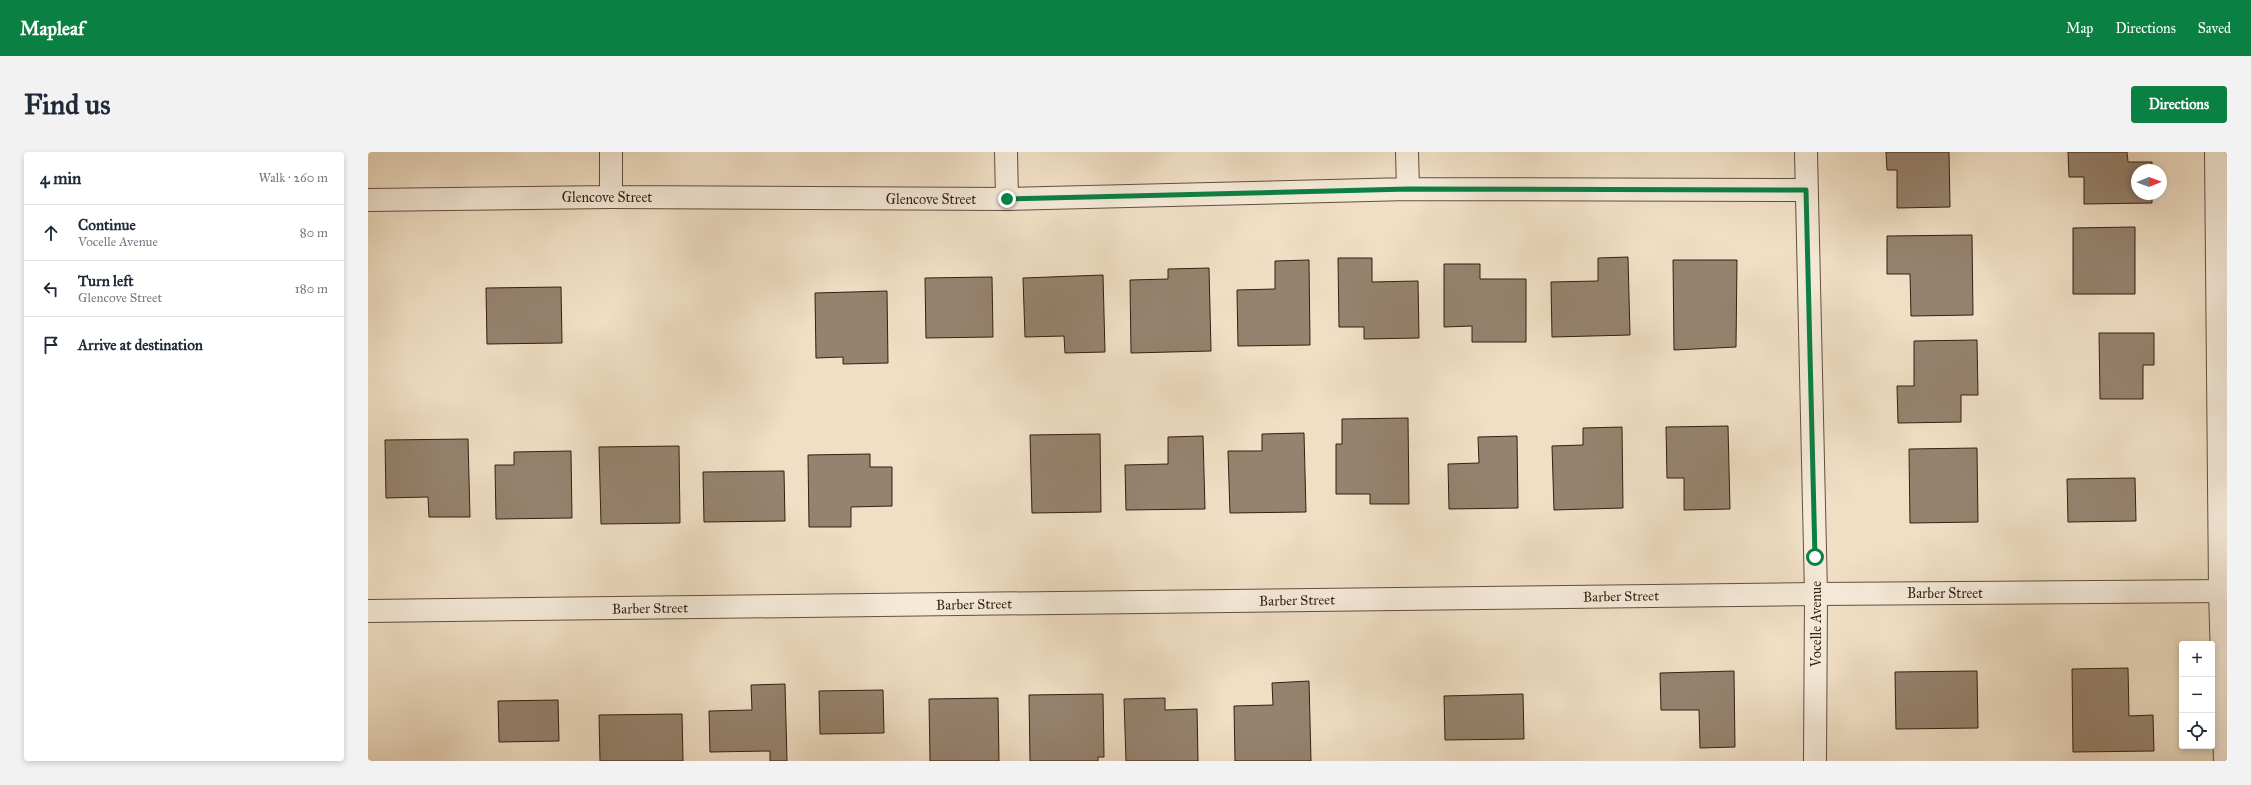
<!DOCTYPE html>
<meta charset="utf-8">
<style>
:root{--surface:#fff;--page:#f2f2f3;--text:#1f2937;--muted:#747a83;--line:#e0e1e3;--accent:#0b8043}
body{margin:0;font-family:"IM FELL Great Primer",serif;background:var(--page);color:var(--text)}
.controls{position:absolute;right:12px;bottom:12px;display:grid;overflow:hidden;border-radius:4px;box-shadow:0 2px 6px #0003}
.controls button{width:36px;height:36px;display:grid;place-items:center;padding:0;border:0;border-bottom:1px solid var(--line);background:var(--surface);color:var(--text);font:20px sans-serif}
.compass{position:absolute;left:1763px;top:12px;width:36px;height:36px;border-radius:50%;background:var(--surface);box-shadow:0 2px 6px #0003;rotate:89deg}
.stop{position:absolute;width:12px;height:12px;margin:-9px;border:3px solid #0b8043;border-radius:50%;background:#fff}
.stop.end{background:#0b8043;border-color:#fff;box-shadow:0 1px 4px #0008}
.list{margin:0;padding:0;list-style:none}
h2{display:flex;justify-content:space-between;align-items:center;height:52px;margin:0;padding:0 16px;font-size:17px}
h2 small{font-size:13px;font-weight:400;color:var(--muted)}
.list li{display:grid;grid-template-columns:26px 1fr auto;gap:12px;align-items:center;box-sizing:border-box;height:56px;padding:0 16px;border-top:1px solid var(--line)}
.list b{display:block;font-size:15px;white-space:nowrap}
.list p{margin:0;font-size:13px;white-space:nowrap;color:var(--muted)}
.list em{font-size:13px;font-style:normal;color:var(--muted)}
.icon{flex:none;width:22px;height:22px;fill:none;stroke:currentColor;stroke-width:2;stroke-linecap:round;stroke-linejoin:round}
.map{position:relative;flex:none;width:1859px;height:609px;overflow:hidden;border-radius:4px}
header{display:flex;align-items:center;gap:24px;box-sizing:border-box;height:56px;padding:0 20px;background:var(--accent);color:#fff}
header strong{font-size:19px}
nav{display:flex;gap:22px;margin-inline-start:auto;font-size:14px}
.intro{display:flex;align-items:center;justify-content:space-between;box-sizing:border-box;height:96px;padding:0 24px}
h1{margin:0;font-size:28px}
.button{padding:10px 18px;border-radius:4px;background:var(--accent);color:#fff;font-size:14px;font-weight:700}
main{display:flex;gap:24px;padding:0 24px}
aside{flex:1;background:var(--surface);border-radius:4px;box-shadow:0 2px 6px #0003}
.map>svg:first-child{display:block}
.building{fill:#96836f;stroke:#341f11}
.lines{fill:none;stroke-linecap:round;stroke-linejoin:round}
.minor-casing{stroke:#634f3e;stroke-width:24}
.tertiary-casing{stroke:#634f3e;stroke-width:24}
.minor{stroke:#f5ead9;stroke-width:22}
.tertiary{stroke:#f5ead9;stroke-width:22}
.route{stroke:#0b8043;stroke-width:5}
.labels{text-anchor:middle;stroke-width:3;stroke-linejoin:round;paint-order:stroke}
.street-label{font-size:14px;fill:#341f11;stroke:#f5ead9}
</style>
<header>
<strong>Mapleaf</strong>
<nav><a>Map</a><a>Directions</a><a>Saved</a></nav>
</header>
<div class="intro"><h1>Find us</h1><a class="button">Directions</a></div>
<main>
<aside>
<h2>4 min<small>Walk · 260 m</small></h2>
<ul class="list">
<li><svg class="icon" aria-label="ahead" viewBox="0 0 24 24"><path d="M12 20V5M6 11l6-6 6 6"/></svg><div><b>Continue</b><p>Vocelle Avenue</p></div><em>80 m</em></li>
<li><svg class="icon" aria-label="left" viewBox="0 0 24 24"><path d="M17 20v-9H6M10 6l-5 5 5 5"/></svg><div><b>Turn left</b><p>Glencove Street</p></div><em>180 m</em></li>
<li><svg class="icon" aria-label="arrive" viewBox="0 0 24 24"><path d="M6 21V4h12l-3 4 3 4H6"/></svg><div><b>Arrive at destination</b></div></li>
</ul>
</aside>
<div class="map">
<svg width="1859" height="609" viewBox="0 0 1859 609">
<rect width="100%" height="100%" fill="#f0dfc5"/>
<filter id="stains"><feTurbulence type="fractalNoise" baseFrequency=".005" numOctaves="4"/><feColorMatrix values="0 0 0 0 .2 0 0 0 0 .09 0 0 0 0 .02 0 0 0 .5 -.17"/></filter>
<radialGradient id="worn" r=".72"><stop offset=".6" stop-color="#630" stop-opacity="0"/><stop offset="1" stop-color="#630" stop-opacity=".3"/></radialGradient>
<path class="building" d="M1518,0H1581L1582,55L1529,56V18H1519Z
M1700,0H1759L1760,10H1784V18H1769V42H1784V51L1716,52V25H1701Z
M1767,75V142H1705V76Z
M1604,83L1605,163L1543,164L1542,122H1519V84Z
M1260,105L1262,183L1184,185L1183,130L1230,129V106Z
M970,106H1004V130L1050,129L1051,186L996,187V175H971Z
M941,108L942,193L870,194L869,138L907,137V109Z
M1305,108H1369L1368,195L1306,198Z
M1076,112H1112V127H1158V190H1104V174L1076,175Z
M841,116L843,199L763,201L762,128L800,127V117Z
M735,123L737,200L697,201L696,184L657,185L655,126Z
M624,125L625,185L558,186L557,126Z
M193,135L194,191L119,192L118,136Z
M519,139L520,211L475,212V205L448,206L447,141Z
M1731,181H1786V213H1775V247H1732Z
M1609,188L1610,243H1593V270L1530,271L1529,234H1546V189Z
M1040,266L1041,352H1002V342H968V292H974V267Z
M1360,274L1362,357L1316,358V326H1299L1298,275Z
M1254,275L1255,356L1186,358L1184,294L1215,293V276Z
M936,281L938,360L862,361L860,299H894V282Z
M732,282L733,360L664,361L662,283Z
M835,284L837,357L758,358L757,313L800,312V285Z
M1149,284L1150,356L1081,357L1080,312L1111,311L1110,285Z
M100,287L102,365H61L60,345L18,346L17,288Z
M311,294L312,371L233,372L231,295Z
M1609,296L1610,370L1542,371L1541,297Z
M203,299L204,366L128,367L127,313H146V300Z
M502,302V315H524V354L483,355V375H441L440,303Z
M416,319L417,369L336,370L335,320Z
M1767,326L1768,369L1700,370L1699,327Z
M1760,516L1761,564L1785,563L1786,599L1705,600L1704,517Z
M1366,519L1367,595L1332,596L1331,558H1293L1292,521Z
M1609,519L1610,576L1528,577L1527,520Z
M941,529L943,609H867L866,554L905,553L904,531Z
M417,532L419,609H402V599L342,600L341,559L384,558L383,533Z
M515,538L516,581L452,582L451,539Z
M735,542L736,605H730V609H662L661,543Z
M1155,542L1156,587L1077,588L1076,544Z
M630,546L631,609H562L561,547Z
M797,546V558L829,557L830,609H758L756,547Z
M190,548L191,589L131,590L130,549Z
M314,562L315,609H232L231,563Z"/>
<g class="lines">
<defs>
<path id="minor" d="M243,0V45
M638,0L639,47
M1039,0L1040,37
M1438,0L1448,442L1447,609
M1848,0L1852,439L1857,609
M0,48L243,45L639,47L1040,37L1438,38"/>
<path id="tertiary" d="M0,459L1448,442L1859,439"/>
</defs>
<use href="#minor" class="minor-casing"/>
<use href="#tertiary" class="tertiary-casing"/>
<use href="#minor" class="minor"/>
<use href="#tertiary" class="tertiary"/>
</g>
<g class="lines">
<path class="route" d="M639,47L1040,37L1438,38L1447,405"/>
</g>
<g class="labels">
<g class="street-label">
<text x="239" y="50">Glencove Street</text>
<text x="563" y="52">Glencove Street</text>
<text x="1577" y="446">Barber Street</text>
<text transform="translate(1253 444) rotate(-1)" y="5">Barber Street</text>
<text transform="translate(929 448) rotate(-1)" y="5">Barber Street</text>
<text transform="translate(606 452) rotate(-1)" y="5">Barber Street</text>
<text transform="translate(282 456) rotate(-1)" y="5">Barber Street</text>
<text transform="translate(1448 472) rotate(-90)" y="5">Vocelle Avenue</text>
</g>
</g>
<rect width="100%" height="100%" filter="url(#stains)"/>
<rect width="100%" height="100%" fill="url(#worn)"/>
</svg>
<div class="controls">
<button>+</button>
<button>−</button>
<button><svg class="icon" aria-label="locate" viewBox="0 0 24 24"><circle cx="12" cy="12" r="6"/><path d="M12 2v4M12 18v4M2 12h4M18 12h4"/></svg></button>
</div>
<svg class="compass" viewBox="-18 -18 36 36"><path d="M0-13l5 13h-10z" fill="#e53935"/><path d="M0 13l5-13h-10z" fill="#747a83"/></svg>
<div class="stop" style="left:1447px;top:405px"></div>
<div class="stop end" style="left:639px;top:47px"></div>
</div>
</main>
